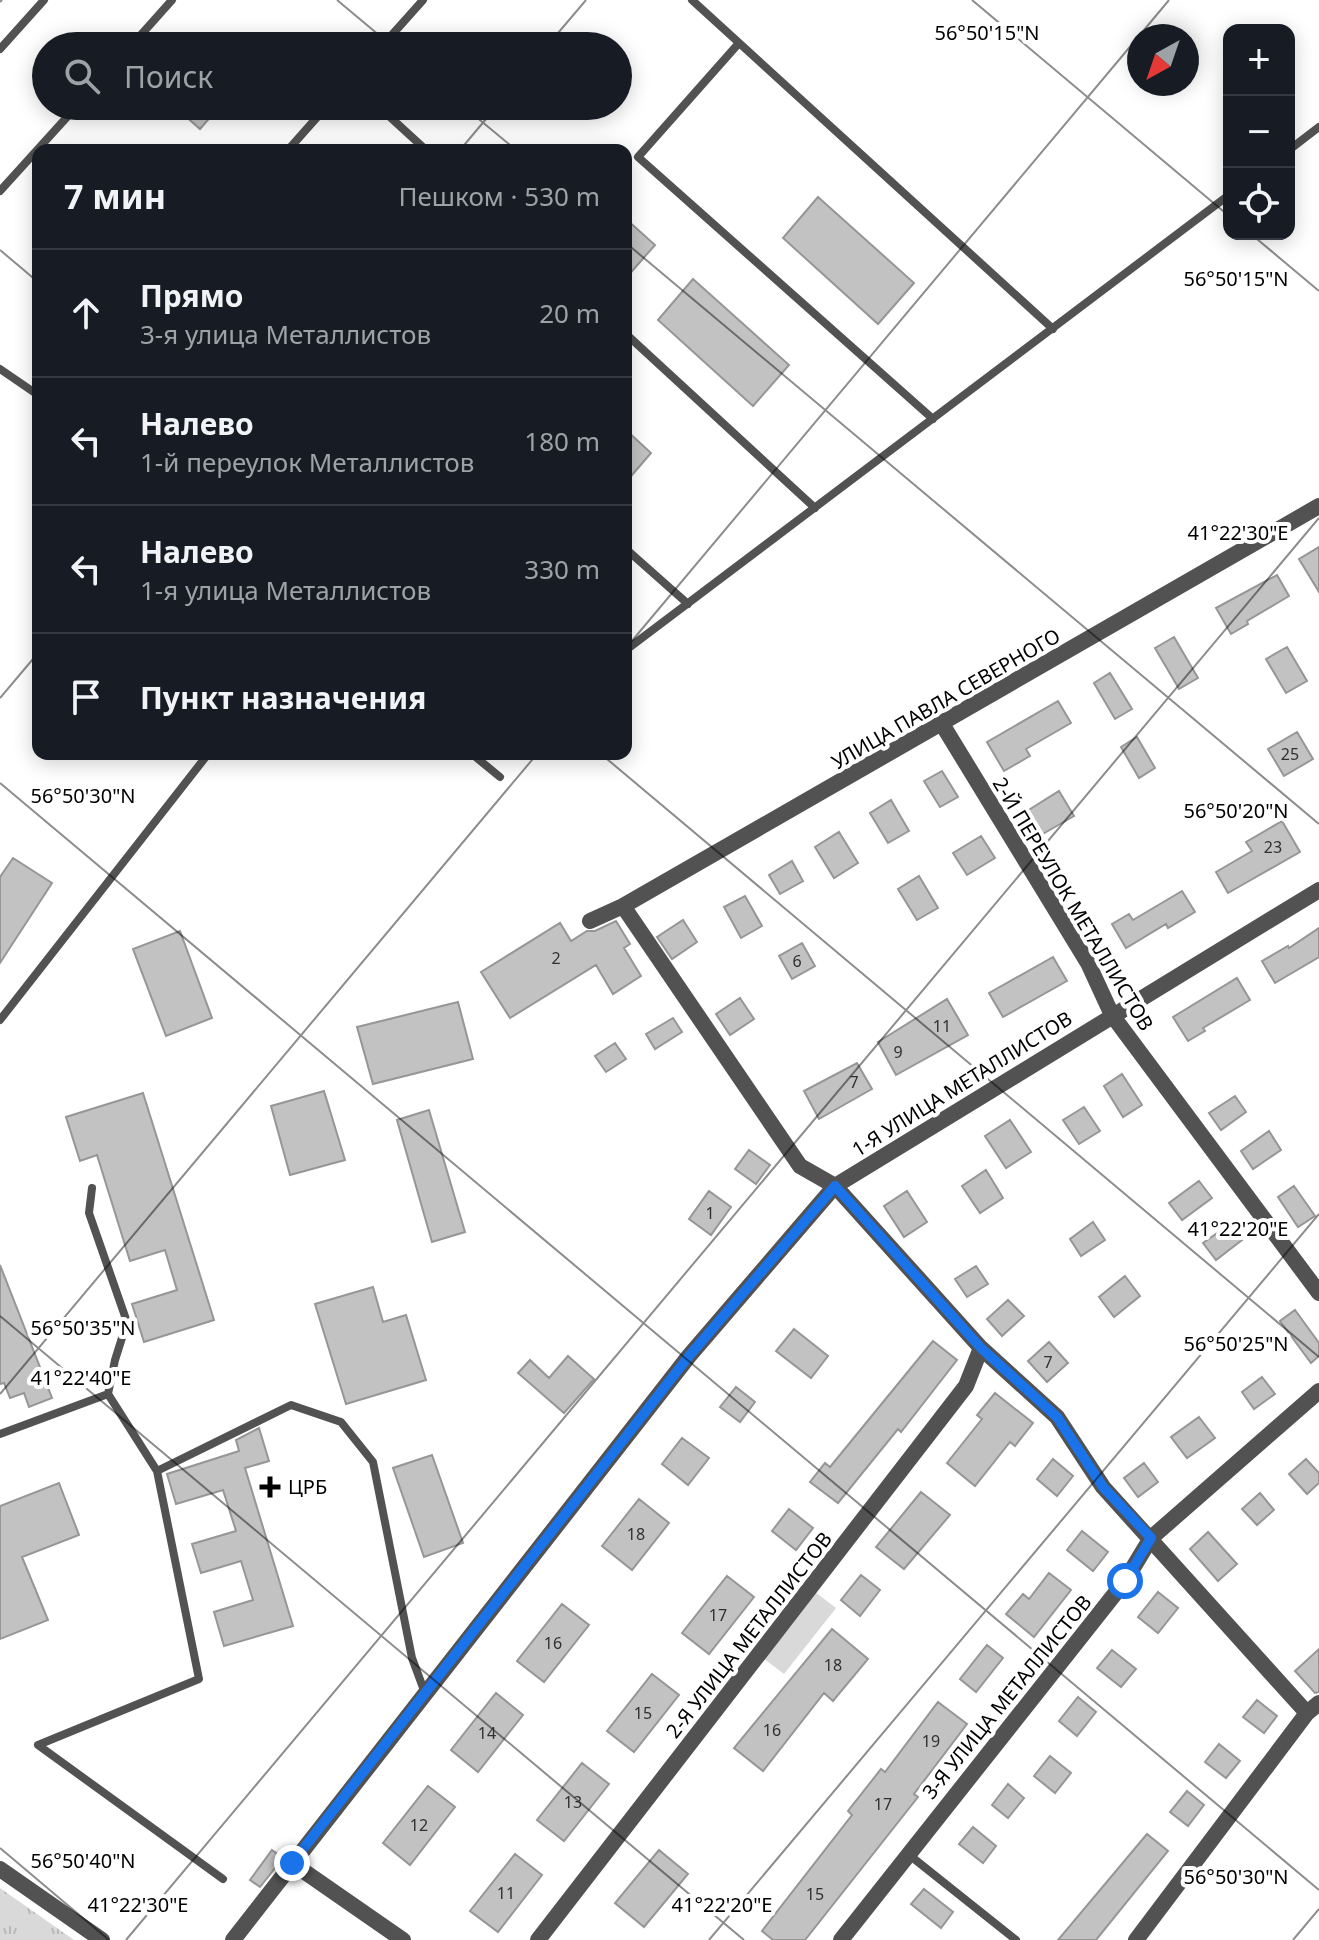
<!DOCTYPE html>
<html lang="ru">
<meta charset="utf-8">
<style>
:root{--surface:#171b24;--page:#20242c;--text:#f1f3f6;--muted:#9ea1a6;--line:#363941}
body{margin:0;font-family:"Noto Sans",sans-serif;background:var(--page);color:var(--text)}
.controls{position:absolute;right:24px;top:24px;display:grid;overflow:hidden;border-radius:16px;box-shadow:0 4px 20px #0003}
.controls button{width:72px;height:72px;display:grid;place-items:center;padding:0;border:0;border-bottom:2px solid var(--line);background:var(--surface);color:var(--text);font:40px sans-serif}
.compass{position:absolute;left:1127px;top:24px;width:72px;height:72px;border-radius:50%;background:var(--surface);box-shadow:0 4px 20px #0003;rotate:220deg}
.stop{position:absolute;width:24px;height:24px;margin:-18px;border:6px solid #1a73e8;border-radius:50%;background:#fff}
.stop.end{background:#1a73e8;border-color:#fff;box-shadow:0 2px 8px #0008}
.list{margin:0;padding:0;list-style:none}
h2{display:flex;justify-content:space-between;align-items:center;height:104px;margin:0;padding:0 32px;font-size:34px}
h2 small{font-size:26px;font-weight:400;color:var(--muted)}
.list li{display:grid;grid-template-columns:52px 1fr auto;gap:24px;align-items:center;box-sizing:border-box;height:128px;padding:0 32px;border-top:2px solid var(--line)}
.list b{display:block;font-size:30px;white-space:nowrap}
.list p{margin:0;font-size:26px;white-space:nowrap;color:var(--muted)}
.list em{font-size:26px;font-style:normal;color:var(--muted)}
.icon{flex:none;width:44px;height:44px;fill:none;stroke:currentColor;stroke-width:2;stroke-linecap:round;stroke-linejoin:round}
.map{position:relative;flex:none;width:1319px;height:1940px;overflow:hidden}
.search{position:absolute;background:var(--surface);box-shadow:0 4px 20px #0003;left:32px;top:32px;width:600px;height:88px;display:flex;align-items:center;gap:20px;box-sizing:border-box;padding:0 28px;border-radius:44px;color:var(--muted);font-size:30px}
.panel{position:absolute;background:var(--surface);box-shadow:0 4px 20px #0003;left:32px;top:144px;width:600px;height:616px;border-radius:16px}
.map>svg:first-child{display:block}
.park{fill:url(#park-tufts)}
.garden{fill:#d9d9d9}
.building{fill:#c2c2c2;stroke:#969696;stroke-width:2}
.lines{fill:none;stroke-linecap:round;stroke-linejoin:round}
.lane{stroke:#525252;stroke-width:8}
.street{stroke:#525252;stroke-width:16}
.route{stroke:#1a73e8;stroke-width:10}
.ticks{fill:none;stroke:#000;stroke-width:2;stroke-opacity:0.45}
.poi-dot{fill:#000;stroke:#fff;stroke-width:3}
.labels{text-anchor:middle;stroke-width:8;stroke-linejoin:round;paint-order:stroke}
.number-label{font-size:16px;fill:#303030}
.street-label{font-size:20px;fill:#000;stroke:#fff}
.poi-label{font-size:20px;fill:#000;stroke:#fff;text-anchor:start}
.ticks-label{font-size:20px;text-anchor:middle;fill:#000;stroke:#fff;stroke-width:8;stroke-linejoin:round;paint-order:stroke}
</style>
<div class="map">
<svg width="1319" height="1940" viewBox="0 0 1319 1940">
<defs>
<pattern id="park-tufts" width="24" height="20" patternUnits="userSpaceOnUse" patternTransform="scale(2)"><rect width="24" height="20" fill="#d9d9d9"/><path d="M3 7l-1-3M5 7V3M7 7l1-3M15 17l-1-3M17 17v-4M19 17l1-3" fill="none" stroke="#b8b8b8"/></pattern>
</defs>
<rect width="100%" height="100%" fill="#fff"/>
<path class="park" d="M0,1888L74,1940H0Z"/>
<path class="garden" d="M815,1592L836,1608L784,1674L763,1658Z"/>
<path class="building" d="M174,106H220L200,129Z
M818,197L914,283L878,324L783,238Z
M626,219L655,245L626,278Z
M693,279L789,365L753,406L658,320Z
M626,430L651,453L626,482Z
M1319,547V592L1299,559Z
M1277,575L1289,596L1247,621L1248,624L1231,634L1216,608Z
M1174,637L1198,678L1179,689L1155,648Z
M1287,647L1307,681L1286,693L1266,659Z
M1110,673L1132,709L1115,719L1094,683Z
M1058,701L1071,723L1026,749L1030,756L1004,771L987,742Z
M1297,732L1313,759L1284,776L1268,749Z
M1137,737L1155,768L1139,778L1121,747Z
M942,771L958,797L940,807L924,781Z
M1059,791L1074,816L1041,835L1027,811Z
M891,800L909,831L888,843L870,813Z
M1282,821L1300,852L1228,893L1216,872L1252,851L1246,842Z
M839,832L858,863L834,878L815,847Z
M981,836L995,858L967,875L953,853Z
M13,858L52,883L0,963V877Z
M792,861L803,881L780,894L769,875Z
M919,876L938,908L917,920L898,889Z
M1182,891L1195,912L1168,928L1166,924L1126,948L1112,924L1129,914L1133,920Z
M745,896L762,926L741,938L724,907Z
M683,920L697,942L672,959L657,937Z
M616,921L630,944L624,948L641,976L613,994L596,965L510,1018L481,972L560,923L571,941L587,931H595Z
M1319,928V957L1275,983L1262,961L1288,946L1289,948Z
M180,931L212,1018L166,1036L133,949Z
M802,943L815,966L792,979L779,956Z
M1053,957L1067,981L1003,1017L989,993Z
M1237,978L1250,1000L1203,1028L1205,1031L1188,1041L1173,1017Z
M740,998L754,1019L730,1035L716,1014Z
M947,999L968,1035L896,1075L878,1042Z
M458,1002L473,1059L373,1084L357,1027Z
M673,1018L682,1032L655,1049L646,1034Z
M615,1043L626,1059L606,1072L595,1056Z
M857,1063L872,1089L819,1119L804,1091Z
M1122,1074L1142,1105L1123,1117L1104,1086Z
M324,1091L345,1160L290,1175L271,1106Z
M143,1093L214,1320L144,1342L132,1304L177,1290L165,1250L130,1261L97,1155L80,1161L66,1117Z
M1235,1096L1246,1112L1221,1130L1209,1113Z
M1084,1107L1100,1131L1079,1144L1063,1120Z
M429,1110L465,1232L432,1242L397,1120Z
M1010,1120L1031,1152L1006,1168L985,1136Z
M1269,1131L1281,1150L1253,1169L1241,1151Z
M749,1150L770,1165L756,1184L735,1169Z
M986,1170L1003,1198L980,1213L962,1186Z
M1199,1181L1212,1198L1182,1220L1169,1203Z
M1294,1186L1315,1216L1298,1227L1278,1197Z
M709,1191L731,1207L711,1235L689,1219Z
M907,1191L927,1222L904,1237L884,1206Z
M1093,1222L1105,1240L1081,1256L1070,1239Z
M1230,1224L1242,1240L1216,1260L1203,1243Z
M0,1265L52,1398L29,1407L24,1393L10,1398L4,1383L0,1384Z
M976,1266L988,1284L967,1297L955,1279Z
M1125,1276L1140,1296L1114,1317L1099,1297Z
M373,1287L383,1322L406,1315L426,1380L346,1404L315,1304Z
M1008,1300L1024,1316L1002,1336L987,1319Z
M1295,1310L1319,1343V1356L1311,1363L1280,1321Z
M794,1329L828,1356L811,1378L776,1351Z
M933,1341L957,1360L901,1432L898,1429L838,1503L810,1482L825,1463L830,1467Z
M1049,1342L1068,1363L1047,1382L1028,1361Z
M568,1356L594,1379L564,1413L518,1373L530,1360L549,1378Z
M1262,1377L1275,1394L1254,1409L1242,1392Z
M736,1387L755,1402L740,1422L720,1407Z
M995,1393L1033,1423L1015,1446L1010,1442L975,1486L947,1463L982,1419L977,1415Z
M1199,1417L1215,1438L1187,1458L1171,1437Z
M259,1428L269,1461L245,1468L293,1626L224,1646L214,1612L253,1600L241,1561L201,1573L192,1544L236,1531L223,1490L176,1504L167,1474L239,1451L236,1440Z
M682,1438L709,1458L688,1485L662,1464Z
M432,1455L463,1543L424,1557L393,1468Z
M1053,1459L1073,1476L1057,1496L1037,1479Z
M1306,1459L1319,1473V1483L1307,1494L1289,1474Z
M1144,1463L1158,1482L1138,1497L1124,1478Z
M59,1483L79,1535L22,1557L48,1620L0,1639V1506Z
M921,1492L950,1515L904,1569L876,1547Z
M1260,1493L1274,1510L1257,1525L1242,1509Z
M639,1499L669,1523L632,1570L602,1546Z
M789,1509L813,1528L796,1550L772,1531Z
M1082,1531L1108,1552L1093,1571L1067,1550Z
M1208,1532L1237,1564L1218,1581L1190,1549Z
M1049,1573L1071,1590L1034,1637L1006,1614L1023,1594L1029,1599Z
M861,1575L880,1590L860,1616L841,1600Z
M727,1576L754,1597L709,1654L682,1633Z
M1158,1592L1178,1608L1158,1633L1138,1617Z
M562,1604L589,1625L544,1682L517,1661Z
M832,1629L868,1659L833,1701L824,1693L763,1771L734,1748Z
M987,1645L1003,1658L976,1692L960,1679Z
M1319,1649V1692L1315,1693L1295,1671Z
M1112,1650L1136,1669L1121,1687L1097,1668Z
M652,1674L679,1695L634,1752L607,1731Z
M496,1693L523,1715L478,1772L451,1750Z
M1078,1697L1096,1712L1077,1736L1059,1721Z
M1257,1700L1277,1716L1264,1733L1243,1717Z
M938,1702L967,1724L914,1794L918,1797L805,1940H773L762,1931L852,1815L848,1811L881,1769L885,1772Z
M1219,1744L1240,1761L1226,1778L1205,1762Z
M1050,1756L1071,1773L1055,1793L1034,1776Z
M582,1763L609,1784L564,1841L537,1820Z
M1008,1784L1024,1798L1008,1818L992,1805Z
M428,1786L455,1807L410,1865L383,1843Z
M1187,1791L1204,1805L1188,1826L1170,1812Z
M973,1827L996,1846L983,1863L959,1844Z
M1147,1834L1168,1851L1096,1940H1058Z
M272,1850L283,1858L260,1887L250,1880Z
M659,1850L688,1874L644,1927L615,1903Z
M515,1854L542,1875L498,1932L470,1911Z
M924,1889L953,1912L941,1928L911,1904Z"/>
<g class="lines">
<path class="lane" d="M692,0L1053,329
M739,43L638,157L933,419
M131,46L172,0
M382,46L423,0
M0,49L44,0
M378,106L426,150
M288,150L327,106
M1289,150L1319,127
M0,191L77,106
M626,334L815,508
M0,369L38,395
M626,549L688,604
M626,650L1229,195
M472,754L500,777
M0,1020L208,754
M92,1188L89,1213L127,1322L115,1360L108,1394L157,1471L199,1679L38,1745L223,1879
M0,1434L108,1394
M157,1471L291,1405L341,1422L373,1462L412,1658L425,1693
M908,1854L1016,1940"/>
<path class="street" d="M942,724L1088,963L1112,1015L1319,1293
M623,906L800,1166L835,1186L981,1348L1057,1417L1103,1487L1307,1713
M590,921L623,906L1319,506
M292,1863L403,1940
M0,1869L102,1940
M233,1940L689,1356L835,1186L1319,890
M538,1940L966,1386L981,1348
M841,1940L1125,1581L1151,1538L1319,1391
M1136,1940L1307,1713L1319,1703"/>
</g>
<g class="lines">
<path class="route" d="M292,1863L689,1356L835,1186L981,1348L1057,1417L1103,1487L1151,1538L1125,1581"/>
</g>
<path class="ticks" d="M337,0L392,46M972,0L1229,216M0,2L2,0M1139,36L1169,0M547,46L586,0M463,106L516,150M460,150L497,106M1251,234L1319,291M626,243L1319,824M0,250L38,282M626,648L1139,36M0,698L38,653M601,754L1319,1357M0,783L1319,1890M0,1316L744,1940M0,1394L537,754M0,1848L109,1940M126,1940L1319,518M709,1940L1319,1214M1293,1940L1319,1909"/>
<path class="poi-dot" d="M266 1475h8v8h8v8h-8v8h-8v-8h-8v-8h8z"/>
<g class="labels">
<g class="number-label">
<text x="1290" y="760">25</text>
<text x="1273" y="853">23</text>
<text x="556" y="964">2</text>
<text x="797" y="967">6</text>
<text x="942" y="1032">11</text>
<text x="898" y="1058">9</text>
<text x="854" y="1088">7</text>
<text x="710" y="1219">1</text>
<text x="1048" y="1368">7</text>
<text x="636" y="1540">18</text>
<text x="718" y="1621">17</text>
<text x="553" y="1649">16</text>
<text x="833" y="1671">18</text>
<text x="643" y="1719">15</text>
<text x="772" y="1736">16</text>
<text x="487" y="1739">14</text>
<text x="931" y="1747">19</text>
<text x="573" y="1808">13</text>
<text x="883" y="1810">17</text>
<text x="419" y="1831">12</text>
<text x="506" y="1899">11</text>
<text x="815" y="1900">15</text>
</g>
<g class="street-label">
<text transform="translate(946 699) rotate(-30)" y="7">УЛИЦА ПАВЛА СЕВЕРНОГО</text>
<text transform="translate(1073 904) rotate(59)" y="7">2-Й ПЕРЕУЛОК МЕТАЛЛИСТОВ</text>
<text transform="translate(962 1084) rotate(-32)" y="7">1-Я УЛИЦА МЕТАЛЛИСТОВ</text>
<text transform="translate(749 1635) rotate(-52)" y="7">2-Я УЛИЦА МЕТАЛЛИСТОВ</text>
<text transform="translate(1007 1697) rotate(-51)" y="7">3-Я УЛИЦА МЕТАЛЛИСТОВ</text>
</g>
<g class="poi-label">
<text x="288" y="1494">ЦРБ</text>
</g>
</g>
<g class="ticks-label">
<text x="987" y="40">56°50'15"N</text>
<text x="1236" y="286">56°50'15"N</text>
<text x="1238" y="540">41°22'30"E</text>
<text x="83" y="803">56°50'30"N</text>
<text x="1236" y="818">56°50'20"N</text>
<text x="1238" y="1236">41°22'20"E</text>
<text x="83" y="1335">56°50'35"N</text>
<text x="1236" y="1351">56°50'25"N</text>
<text x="81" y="1385">41°22'40"E</text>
<text x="83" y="1868">56°50'40"N</text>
<text x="1236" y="1884">56°50'30"N</text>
<text x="138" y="1912">41°22'30"E</text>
<text x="722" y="1912">41°22'20"E</text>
</g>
</svg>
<div class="controls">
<button>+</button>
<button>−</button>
<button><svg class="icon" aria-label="locate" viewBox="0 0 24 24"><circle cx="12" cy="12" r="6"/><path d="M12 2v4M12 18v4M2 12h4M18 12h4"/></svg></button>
</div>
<svg class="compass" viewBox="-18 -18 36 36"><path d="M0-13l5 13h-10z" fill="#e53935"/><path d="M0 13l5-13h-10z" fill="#9ea1a6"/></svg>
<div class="stop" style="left:1125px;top:1581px"></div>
<div class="stop end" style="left:292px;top:1863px"></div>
<div class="search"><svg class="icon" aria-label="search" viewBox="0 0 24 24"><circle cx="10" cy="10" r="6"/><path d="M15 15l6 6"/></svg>Поиск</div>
<section class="panel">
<h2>7 мин<small>Пешком · 530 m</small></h2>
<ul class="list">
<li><svg class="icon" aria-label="ahead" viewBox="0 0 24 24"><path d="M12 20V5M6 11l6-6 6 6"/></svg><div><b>Прямо</b><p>3-я улица Металлистов</p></div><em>20 m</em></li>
<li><svg class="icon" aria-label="left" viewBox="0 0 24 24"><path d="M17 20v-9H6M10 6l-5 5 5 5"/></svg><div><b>Налево</b><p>1-й переулок Металлистов</p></div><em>180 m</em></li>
<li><svg class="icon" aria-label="left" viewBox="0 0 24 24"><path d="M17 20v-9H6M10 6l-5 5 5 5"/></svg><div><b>Налево</b><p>1-я улица Металлистов</p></div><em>330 m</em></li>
<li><svg class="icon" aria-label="arrive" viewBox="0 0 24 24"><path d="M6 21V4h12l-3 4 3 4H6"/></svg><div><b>Пункт назначения</b></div></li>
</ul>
</section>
</div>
